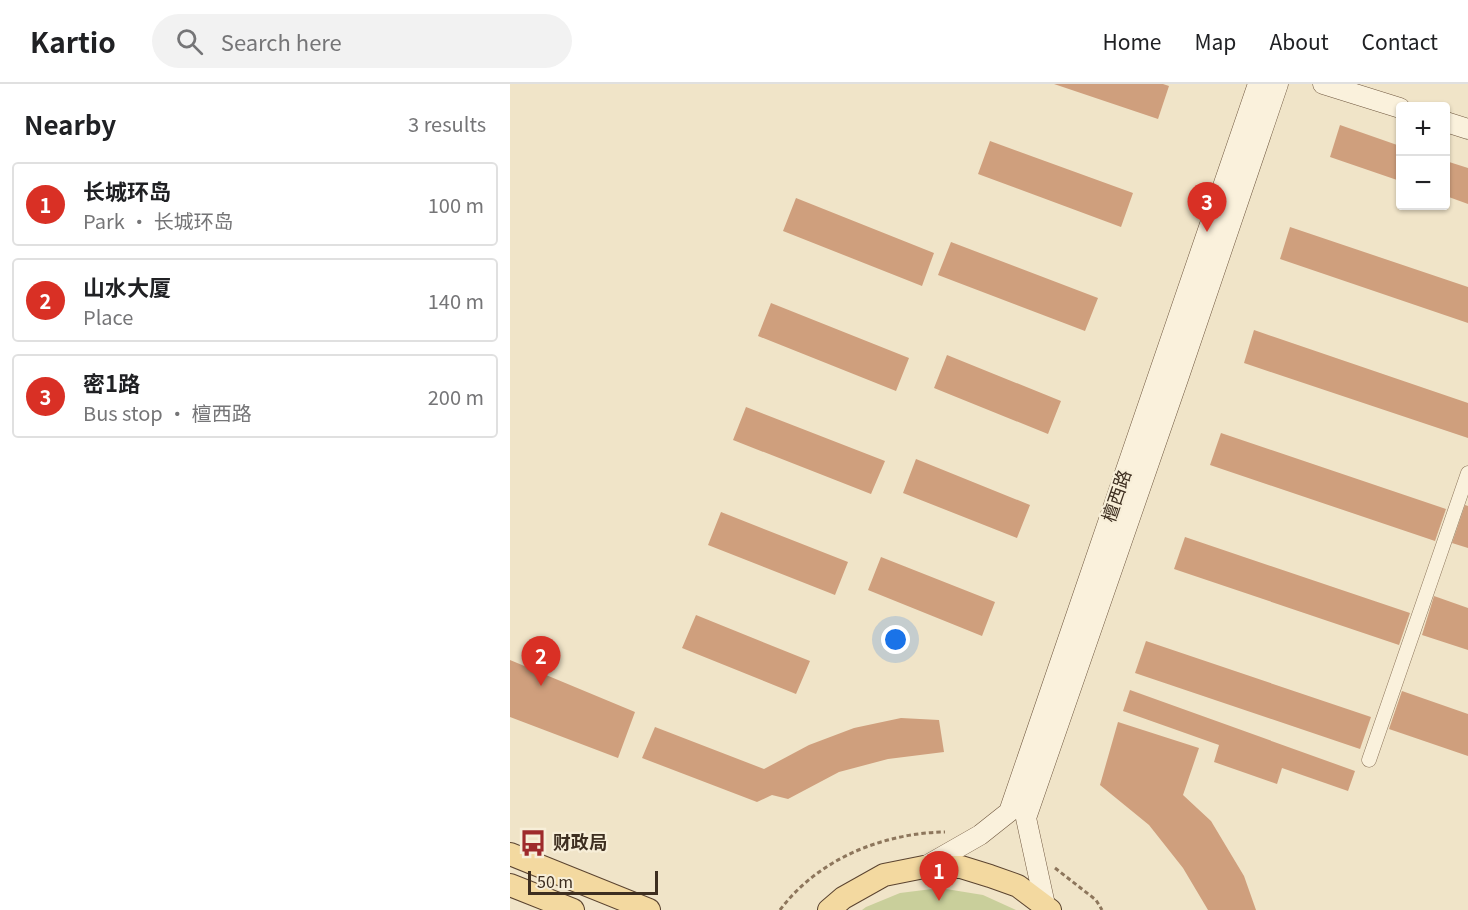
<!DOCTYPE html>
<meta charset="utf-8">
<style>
:root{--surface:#fff;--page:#f2f2f2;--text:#202124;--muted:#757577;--line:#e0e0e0;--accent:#d93025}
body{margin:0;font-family:Georgia,"Noto Sans SC",serif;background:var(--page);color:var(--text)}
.controls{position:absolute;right:18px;top:18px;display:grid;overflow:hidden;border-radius:6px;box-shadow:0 2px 4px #0004}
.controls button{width:54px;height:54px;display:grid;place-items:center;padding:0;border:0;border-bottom:2px solid var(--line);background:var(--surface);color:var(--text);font:30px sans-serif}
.scale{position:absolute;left:18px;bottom:15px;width:130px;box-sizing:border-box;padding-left:6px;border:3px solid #3d2e20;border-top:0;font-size:16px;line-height:21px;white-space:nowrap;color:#3d2e20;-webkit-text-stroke:4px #f7eed8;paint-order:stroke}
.you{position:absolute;left:386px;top:556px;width:21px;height:21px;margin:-15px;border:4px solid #fff;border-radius:50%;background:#1a73e8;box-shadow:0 0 0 9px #1a73e833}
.badge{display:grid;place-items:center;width:39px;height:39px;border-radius:50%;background:var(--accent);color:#fff;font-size:20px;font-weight:700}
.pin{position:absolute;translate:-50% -50px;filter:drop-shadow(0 2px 3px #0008)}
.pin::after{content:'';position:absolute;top:32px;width:21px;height:18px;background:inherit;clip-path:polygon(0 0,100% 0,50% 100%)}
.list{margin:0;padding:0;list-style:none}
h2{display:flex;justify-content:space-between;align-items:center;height:78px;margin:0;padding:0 24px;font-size:26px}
h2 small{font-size:20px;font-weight:400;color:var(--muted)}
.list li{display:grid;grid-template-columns:39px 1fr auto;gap:18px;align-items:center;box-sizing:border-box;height:84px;margin:0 12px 12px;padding:0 12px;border:2px solid var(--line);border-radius:6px}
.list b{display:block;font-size:22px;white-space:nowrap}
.list p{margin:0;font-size:20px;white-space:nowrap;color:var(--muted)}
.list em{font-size:20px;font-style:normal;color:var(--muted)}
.icon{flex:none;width:33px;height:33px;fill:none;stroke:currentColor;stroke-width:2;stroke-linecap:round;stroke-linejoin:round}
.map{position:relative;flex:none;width:958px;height:826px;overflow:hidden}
header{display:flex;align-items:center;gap:36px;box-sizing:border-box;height:84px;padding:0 30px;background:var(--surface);border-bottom:2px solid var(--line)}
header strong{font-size:28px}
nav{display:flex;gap:33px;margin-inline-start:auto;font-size:21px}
.search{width:420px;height:54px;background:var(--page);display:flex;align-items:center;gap:15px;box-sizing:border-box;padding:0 21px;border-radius:33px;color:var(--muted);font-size:22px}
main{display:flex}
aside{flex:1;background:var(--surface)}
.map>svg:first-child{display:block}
.green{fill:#c9cf9b}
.building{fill:#cf9f7d}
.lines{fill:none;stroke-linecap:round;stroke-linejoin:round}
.street-casing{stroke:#8d765c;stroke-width:15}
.secondary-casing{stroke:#6f573f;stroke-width:21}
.primary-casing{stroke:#5b4430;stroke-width:24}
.path{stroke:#8d765c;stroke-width:3;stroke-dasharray:4.5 3;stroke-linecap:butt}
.street{stroke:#faf1dc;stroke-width:14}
.secondary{stroke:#faf1dc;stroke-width:20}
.primary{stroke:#f3d9a0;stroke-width:22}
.labels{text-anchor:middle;stroke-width:4.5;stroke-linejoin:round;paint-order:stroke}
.street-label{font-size:18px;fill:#3d2e20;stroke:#f7eed8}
.poi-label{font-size:18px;font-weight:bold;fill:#3d2e20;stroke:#f7eed8;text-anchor:start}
</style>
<header>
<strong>Kartio</strong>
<div class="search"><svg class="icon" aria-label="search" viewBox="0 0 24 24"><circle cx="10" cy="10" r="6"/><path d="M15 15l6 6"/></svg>Search here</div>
<nav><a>Home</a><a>Map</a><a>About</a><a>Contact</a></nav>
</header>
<main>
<aside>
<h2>Nearby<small>3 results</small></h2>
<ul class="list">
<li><span class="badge">1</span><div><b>长城环岛</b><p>Park · 长城环岛</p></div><em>100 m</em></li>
<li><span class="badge">2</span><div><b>山水大厦</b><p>Place</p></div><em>140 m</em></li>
<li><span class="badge">3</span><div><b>密1路</b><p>Bus stop · 檀西路</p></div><em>200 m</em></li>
</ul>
</aside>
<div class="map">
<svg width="958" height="826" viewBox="0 0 958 826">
<rect width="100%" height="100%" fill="#f0e4c8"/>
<path class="green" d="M430,804L473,811L506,826H352L356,823L390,809Z"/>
<path class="building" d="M544,0H653L659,2L648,35Z
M830,41L890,62V97L820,73Z
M480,57L623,109L611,143L468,90Z
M936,77L958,84V120L936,112Z
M286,114L424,169L412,202L273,147Z
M780,143L958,203V239L770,175Z
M441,158L588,214L575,247L428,191Z
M261,219L399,274L386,307L248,252Z
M744,246L958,319V354L734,279Z
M437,271L551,317L538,350L424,304Z
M236,323L375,377L361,410L223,356Z
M711,349L936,425L925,457L700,381Z
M406,375L520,421L507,454L393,409Z
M955,421L958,422V464L942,459Z
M211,428L338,478L325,511L198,461Z
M675,453L900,529L889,561L664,485Z
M371,473L485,518L472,552L358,506Z
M924,512L958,524V566L912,551Z
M186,531L300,577L286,610L172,564Z
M636,557L861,633L850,665L625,589Z
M0,576L125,628L108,674L0,633Z
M620,606L845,687L838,707L772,684L767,700L704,678L709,661L613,627Z
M892,607L958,630V672L879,645Z
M391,634L429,636L434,668L378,675L329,688L278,715L262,711L247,718L132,674L145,643L254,685L299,661L344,644Z
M608,638L689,664L673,711L701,737L734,792L746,826H698L673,784L639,741L590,701Z"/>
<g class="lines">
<defs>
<path id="street" d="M859,676L958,389"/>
<path id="secondary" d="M813,0L890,24
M936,38L958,45
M414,783L470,751L499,728L748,0
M535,821L516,734L669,292L768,0"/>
<path id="primary" d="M0,770L139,826
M0,801L63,826
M319,826L333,814L374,791L414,783H451L480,792L508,802L540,826"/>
</defs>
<use href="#street" class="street-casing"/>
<use href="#secondary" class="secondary-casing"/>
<use href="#primary" class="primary-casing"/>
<path class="path" d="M545,784L586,816L592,826
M270,826C308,775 373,749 435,748"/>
<use href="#street" class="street"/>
<use href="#secondary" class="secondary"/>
<use href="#primary" class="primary"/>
</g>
<defs>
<symbol id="bus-bare" viewBox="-9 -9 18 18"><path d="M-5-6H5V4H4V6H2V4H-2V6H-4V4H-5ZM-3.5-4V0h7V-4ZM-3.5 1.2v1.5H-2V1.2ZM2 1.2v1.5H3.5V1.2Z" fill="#9e2a2b" stroke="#f7eed8" stroke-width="2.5" paint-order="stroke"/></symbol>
</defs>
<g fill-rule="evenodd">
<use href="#bus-bare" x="4" y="740" width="38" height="38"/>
</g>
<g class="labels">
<g class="street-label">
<text transform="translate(607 412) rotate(-71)" y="6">檀西路</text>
</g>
<g class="poi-label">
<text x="43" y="765">财政局</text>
</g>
</g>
</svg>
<div class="controls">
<button>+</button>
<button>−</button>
</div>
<div class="scale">50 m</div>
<div class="you"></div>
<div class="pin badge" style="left:429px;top:817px">1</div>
<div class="pin badge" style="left:31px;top:602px">2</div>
<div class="pin badge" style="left:697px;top:148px">3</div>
</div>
</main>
